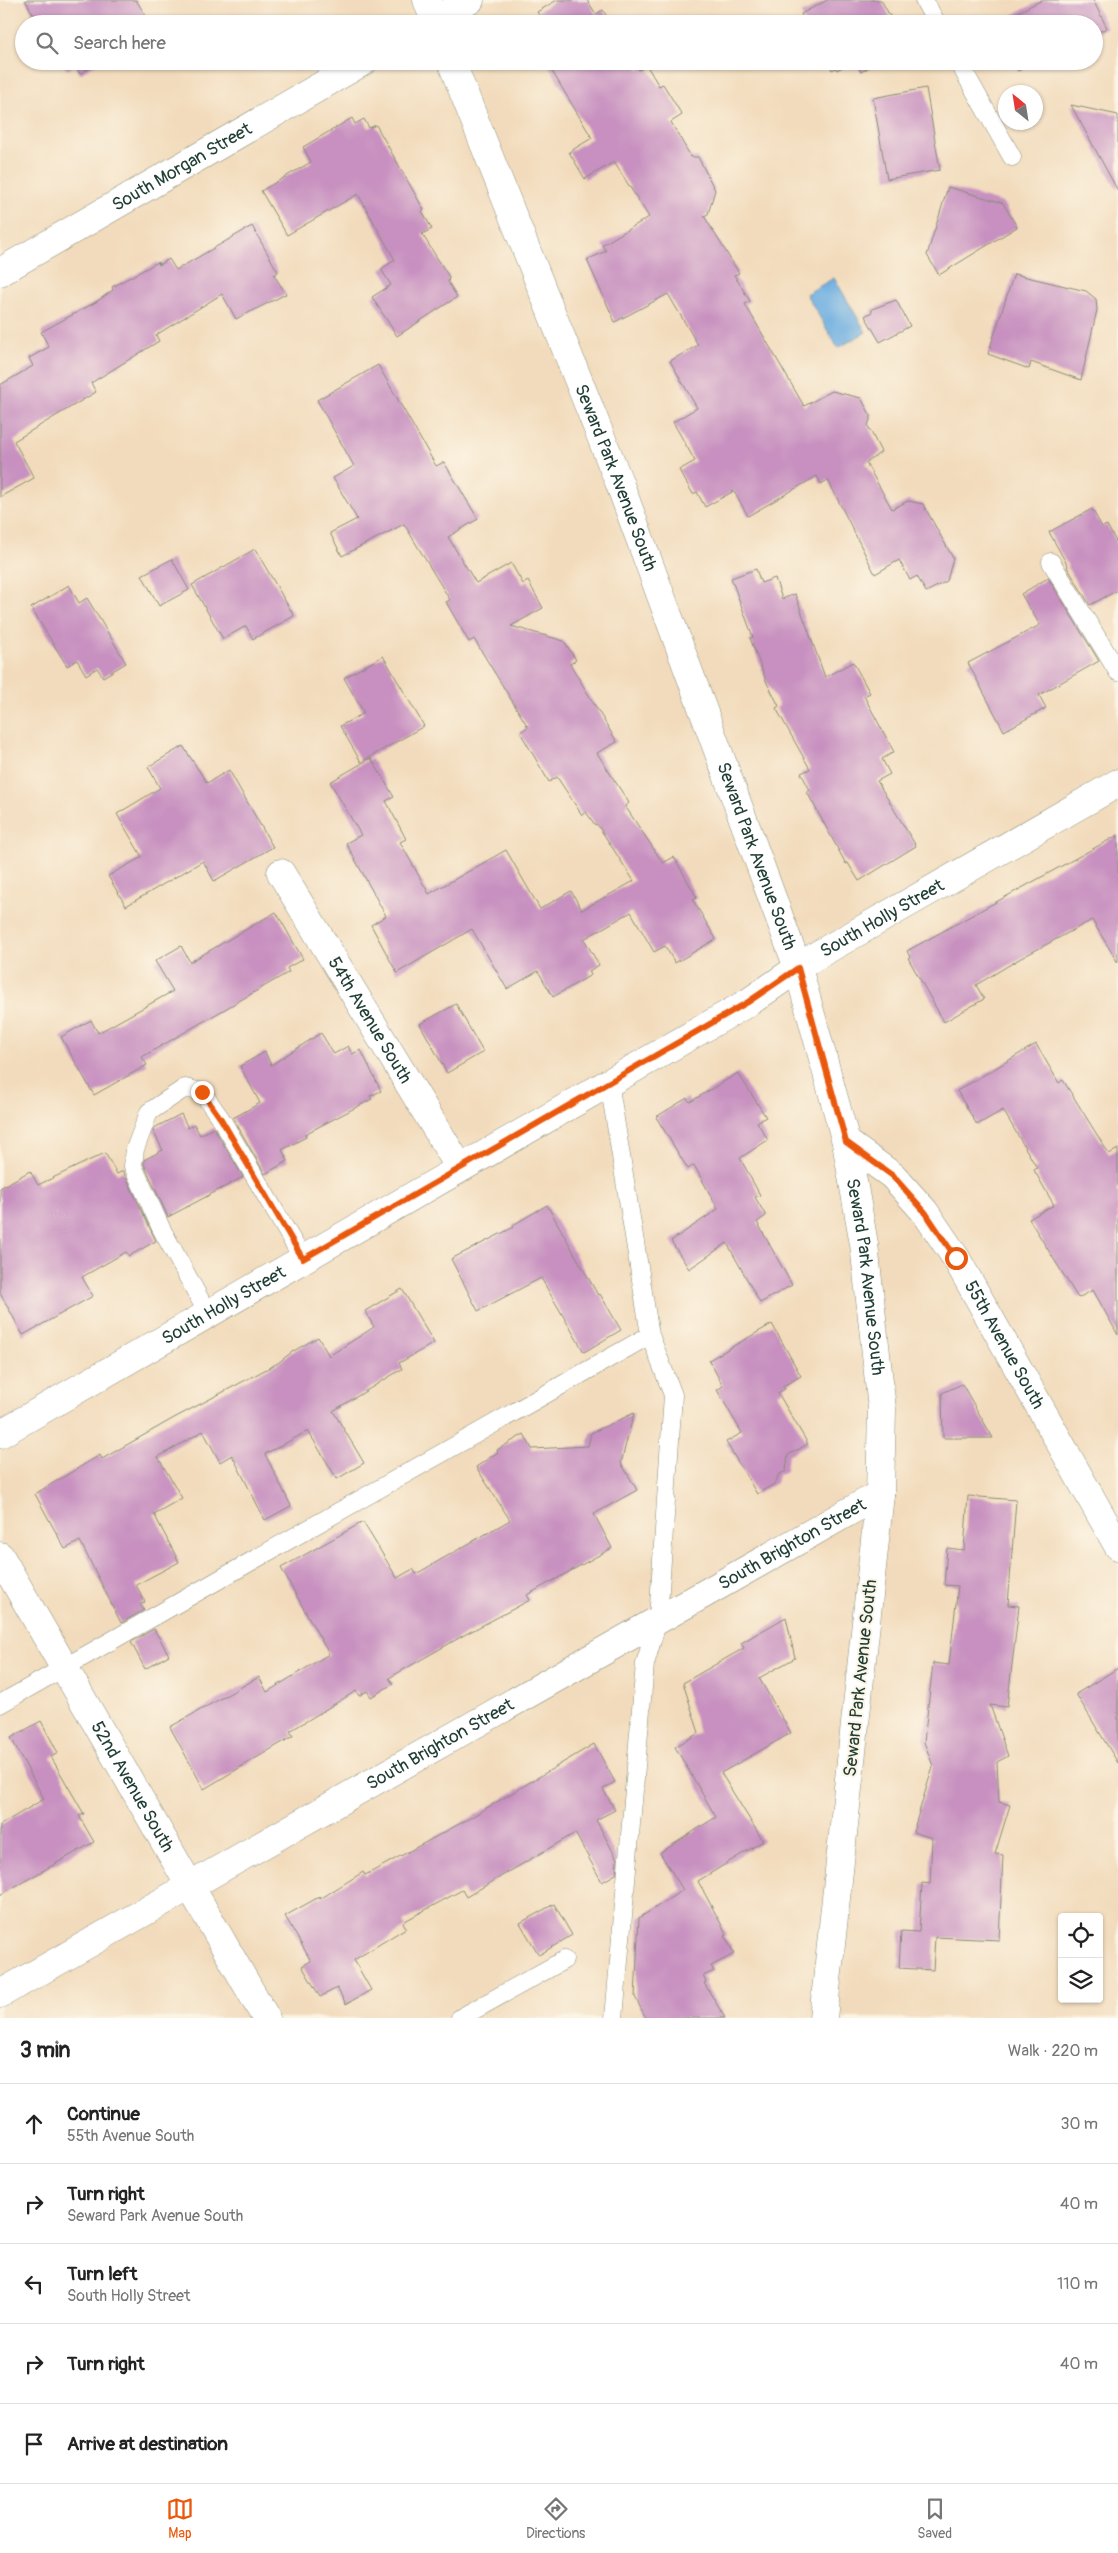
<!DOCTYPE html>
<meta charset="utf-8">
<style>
:root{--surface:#fff;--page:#f2f2f2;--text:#222;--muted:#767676;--line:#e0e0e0;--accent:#ea580c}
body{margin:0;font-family:Pangolin,sans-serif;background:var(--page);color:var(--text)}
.controls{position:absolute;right:15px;bottom:15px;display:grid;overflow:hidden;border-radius:5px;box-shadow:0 1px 4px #0004}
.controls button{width:45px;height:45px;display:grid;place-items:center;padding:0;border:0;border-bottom:1px solid var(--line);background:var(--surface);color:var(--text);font:25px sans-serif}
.compass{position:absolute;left:998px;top:85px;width:45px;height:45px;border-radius:50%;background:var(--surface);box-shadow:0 1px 4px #0004;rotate:330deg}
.stop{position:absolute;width:15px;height:15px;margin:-11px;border:4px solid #ea580c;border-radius:50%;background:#fff}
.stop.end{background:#ea580c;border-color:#fff;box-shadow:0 1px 5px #0008}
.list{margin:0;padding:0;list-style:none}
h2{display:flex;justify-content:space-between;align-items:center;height:65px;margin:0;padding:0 20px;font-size:21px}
h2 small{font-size:16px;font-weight:400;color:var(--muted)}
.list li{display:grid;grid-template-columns:32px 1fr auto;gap:15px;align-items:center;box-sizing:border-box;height:80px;padding:0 20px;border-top:1px solid var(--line)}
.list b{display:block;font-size:19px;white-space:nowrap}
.list p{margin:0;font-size:16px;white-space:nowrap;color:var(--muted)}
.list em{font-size:16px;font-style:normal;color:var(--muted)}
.icon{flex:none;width:28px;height:28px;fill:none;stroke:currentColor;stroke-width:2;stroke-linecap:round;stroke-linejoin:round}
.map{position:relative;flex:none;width:1118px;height:2018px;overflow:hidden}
.search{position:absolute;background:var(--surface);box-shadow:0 1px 4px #0004;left:15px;right:15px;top:15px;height:55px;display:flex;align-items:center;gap:12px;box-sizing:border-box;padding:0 18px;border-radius:28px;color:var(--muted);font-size:19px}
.sheet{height:465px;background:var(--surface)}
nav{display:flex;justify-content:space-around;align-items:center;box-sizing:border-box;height:70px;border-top:1px solid var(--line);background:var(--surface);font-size:14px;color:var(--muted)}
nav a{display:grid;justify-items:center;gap:2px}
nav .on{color:var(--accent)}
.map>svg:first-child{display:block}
.water{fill:#6daee1;stroke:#46768a}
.building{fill:#c790c0}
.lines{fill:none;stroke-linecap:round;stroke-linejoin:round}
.lane-casing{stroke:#888c78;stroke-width:19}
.street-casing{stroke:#888c78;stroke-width:29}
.secondary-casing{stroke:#888c78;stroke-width:29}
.lane{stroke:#fff;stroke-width:18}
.street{stroke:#fff;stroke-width:28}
.secondary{stroke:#fff;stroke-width:28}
.route{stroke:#ea580c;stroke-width:6}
.labels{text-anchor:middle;stroke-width:4;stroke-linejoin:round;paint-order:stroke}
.street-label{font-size:18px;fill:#1f3d34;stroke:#fcf5e5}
</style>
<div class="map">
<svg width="1118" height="2018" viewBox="0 0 1118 2018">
<rect width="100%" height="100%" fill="#fcf5e5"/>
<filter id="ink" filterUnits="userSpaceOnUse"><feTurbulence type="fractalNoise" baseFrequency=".02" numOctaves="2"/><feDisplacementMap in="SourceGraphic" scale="10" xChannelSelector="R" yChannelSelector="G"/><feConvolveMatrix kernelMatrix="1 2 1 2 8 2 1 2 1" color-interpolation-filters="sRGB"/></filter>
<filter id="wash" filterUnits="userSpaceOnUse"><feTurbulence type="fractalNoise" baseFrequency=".0096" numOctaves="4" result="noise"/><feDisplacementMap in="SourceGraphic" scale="20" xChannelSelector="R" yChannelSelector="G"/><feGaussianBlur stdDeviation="1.12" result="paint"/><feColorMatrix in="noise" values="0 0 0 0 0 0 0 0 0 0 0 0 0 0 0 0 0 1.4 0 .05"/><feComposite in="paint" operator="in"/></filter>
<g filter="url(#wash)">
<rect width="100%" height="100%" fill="#f2dbbc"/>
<path class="water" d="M834,278L866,332L838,348L806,294Z"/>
<g id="blocks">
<path class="building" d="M25,0H136L151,24H39Z
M557,0H587L596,14L603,10L611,24H545L537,12Z
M827,0H881L890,16L888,24H806L801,14Z
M1042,0H1093L1107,28L1094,34V24H995Z
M61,61H101L80,74L75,65L67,70Z
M546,61H634L639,70L647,66L659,86L663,84L682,115L671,122L691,157H698L715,190L708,214L704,216L739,273L734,275L750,301L745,304L804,406L832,391L861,398L871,416L868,426L881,452L866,463L892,509L908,501L923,504L953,558L947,581L926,592L917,576L910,580L899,560L875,574L828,480L821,484L817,476L748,516L734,491L705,507L697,492L693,494L679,470L695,461L673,422L697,408L670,361L698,345L668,294L615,322L587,260L606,251L602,245L649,217L614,162L585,179L569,152L592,138Z
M828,61H854L837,70L836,68L832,70Z
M855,61H880L861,72Z
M1013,61H1038L1018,71Z
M926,88L940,170L887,179L873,98Z
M1071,105L1118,115V191Z
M352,118L355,124L364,119L369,128L376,125L424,210L422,211L432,229L422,234L449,277L448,282L457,297L397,336L372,297L391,285L381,269L395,260L358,194L287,235L261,191L311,162L303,147Z
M948,187L1003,203L1017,227L939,275L927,255Z
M252,226L278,272L274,275L286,294L236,319L222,294L156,335L159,341L91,383L96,392L14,441L34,478L0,497V385L33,366L29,358L49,347L41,332L96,302L113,290L112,287L158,262L159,265L169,259L176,270Z
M1014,274L1086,291L1096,299L1097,310L1081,380L1031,362L1029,369L988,354Z
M896,300L910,326L880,342L865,316L872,312V309Z
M378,365L436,466L444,462L478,519L448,537L476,583L511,563L523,584L528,581L543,608L511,626L564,641L576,660L570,664L617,742L597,753L629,803L625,806L663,863L674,857L697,898L693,900L716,939L675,963L665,946L654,952L631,912L584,939L599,965L589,971L591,975L553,997L538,971L507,989L472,929L397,973L371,925L386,916L346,843L361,835L330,782L371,758L394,797L386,801L406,839L400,842L429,894L506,850L540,909L571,891L582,910L634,881L597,824L595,825L586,812L582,815L557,777L549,782L520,732L528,727L474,639L469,642L446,602L450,600L404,524L342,556L330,533L357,519L333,478L354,466L317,400Z
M1092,509L1102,527L1107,525L1118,545V590L1090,605L1067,567L1068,566L1049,532Z
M255,549L294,616L253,639L246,626L223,639L192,585Z
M172,559L189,590L159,606L142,575Z
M756,569L761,583L775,578L782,599L795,594L825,677L853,662L870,693L864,696L894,752L882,759L890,774L877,781L916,846L859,881L848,863L846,864L807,792L810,790L801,773L810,769L776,708L779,706L767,683L750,638L753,637L731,578Z
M1048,578L1099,661L1039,695L1046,708L1004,731L968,663L1040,625L1021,594Z
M69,585L79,603L87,598L126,663L103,677L97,668L86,675L77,660L67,666L31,608Z
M383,656L424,726L361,762L340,726L364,713L344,678Z
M183,746L207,783L229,770L273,847L214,881L203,861L126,906L108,876L142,857L117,814L160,788L148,767Z
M1118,835V963L1092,920L1021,958L976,985L984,999L944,1022L908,958L910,957L907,951Z
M276,912L303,959L287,968L289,972L142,1057L147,1065L94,1095L61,1037L91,1020L98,1033L173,991L155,961L181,946L190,962Z
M456,1004L483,1052L447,1073L420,1024Z
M321,1033L334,1054L348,1046L352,1054L361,1050L381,1091L370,1096L372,1099L305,1134L306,1137L282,1150L288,1161L265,1174L233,1118L260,1103L240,1066L265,1052L271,1065Z
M1036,1044L1059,1083L1063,1080L1109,1154L1118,1149V1335L1093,1290L1078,1298L1029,1219L1054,1205L1034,1170L1037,1168L1003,1110L977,1125L957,1091Z
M738,1073L766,1117L757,1122L768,1140L740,1158L760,1195L755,1197L766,1216L757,1222L792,1285L760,1303L727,1243L689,1269L671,1241L718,1209L694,1165L688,1169L656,1117L687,1098L690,1102Z
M181,1114L188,1128L194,1124L200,1135L214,1128L243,1177L168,1217L144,1164V1160L163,1150L153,1131L154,1128Z
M105,1153L117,1174L123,1171L156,1241L129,1256L126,1252L82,1277L93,1296L23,1335L0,1293V1188L30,1171L38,1185Z
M547,1205L598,1295L600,1294L621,1330L584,1352L541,1278L478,1311L451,1259L514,1227L513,1225Z
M402,1289L434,1343L399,1363L402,1369L333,1411L364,1463L337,1479L308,1431L265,1454L291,1506L265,1520L232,1455L220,1462L203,1431L158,1457L182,1498L154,1514L179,1562L136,1585L145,1602L140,1604L144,1610L121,1623L80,1541L65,1549L35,1494L100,1455L102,1459L174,1418L278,1363L292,1352L318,1337L329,1356L374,1327L365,1311Z
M772,1324L801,1376L783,1386L785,1389L778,1393L808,1444L788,1455L786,1471L778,1475L776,1483L757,1494L726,1442L742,1433L717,1390L723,1386L709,1360Z
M962,1384L993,1438H943L942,1393Z
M634,1413L621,1463L637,1490L594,1514L612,1548L527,1595L530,1600L466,1634L389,1678L393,1684L371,1697L367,1691L359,1696L356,1691L290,1731L293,1736L204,1789L170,1727L259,1677L267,1692L329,1654L281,1568L363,1522L397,1578L413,1569L416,1574L510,1520L476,1467L498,1452L497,1450L524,1434L532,1449L588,1446L591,1433Z
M968,1496L1016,1500L1008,1605L1019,1606L1007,1707L990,1705L1008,1756L997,1762L999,1802L1010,1805L995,1854L1003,1855L999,1940L935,1937L933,1970L899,1968L901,1931L919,1932L922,1883L930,1884L932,1838L913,1832L933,1766L924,1742L933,1663L949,1665L958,1586L944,1585L947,1548L964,1550Z
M786,1617L795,1658L759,1678L791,1733L721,1773L763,1841L698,1881L727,1935L725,1936L734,1954L711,1966L714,1971L703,1976L706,1982L704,1983L725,2018H646L635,1997L639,1918L683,1890L660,1853L716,1817L675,1747L699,1733L683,1683L744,1648L741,1643Z
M154,1629L169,1655L145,1669L131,1642Z
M1118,1668V1763L1076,1694Z
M41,1721L58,1753L51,1757L84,1814L79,1816L94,1842L0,1895V1825L44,1799L11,1738Z
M594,1744L615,1782L603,1789L615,1810L596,1820L617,1859L616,1874L602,1882L575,1833L466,1897L462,1890L403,1922L406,1928L354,1960L371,1990L346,2004L337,1988L320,1997L302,1966L311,1961L285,1916L319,1897L320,1899L363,1872L365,1875L375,1870L470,1818Z
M554,1904L572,1935L539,1955L520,1923Z"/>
</g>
</g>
<g filter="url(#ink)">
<use href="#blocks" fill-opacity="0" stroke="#888c78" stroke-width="1"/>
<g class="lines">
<defs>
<path id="lane" d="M924,0L937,24
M958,61L1012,157
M1051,562L1118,672
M609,1082L650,1335L673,1395L658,1620L645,1664L614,2018
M208,1314L161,1228L133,1166L135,1149L149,1112L185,1088L202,1092L221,1119L303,1259
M0,1704L650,1335
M460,2018L564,1960"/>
<g id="street">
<path d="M429,24L470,0"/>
<path id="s1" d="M0,272L364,61"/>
<path id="s2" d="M281,873L460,1168"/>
<path id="s3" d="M846,1142L893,1176L925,1212L956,1258L1118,1546"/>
<path id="s4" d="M0,1434L749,1002L814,957L1118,783"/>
<path id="s5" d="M0,1556L266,2018"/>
<path id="s6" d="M0,1994L880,1494"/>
</g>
<g id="secondary">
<path d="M427,0L436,24"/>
<path id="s7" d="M451,61L619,482L798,968L846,1142L864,1244L882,1409L880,1494L823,2018"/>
</g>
</defs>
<use href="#lane" class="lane-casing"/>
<use href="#street" class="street-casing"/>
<use href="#secondary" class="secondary-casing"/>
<use href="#lane" class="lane"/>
<use href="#street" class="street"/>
<use href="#secondary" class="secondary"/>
</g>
</g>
<g class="lines" filter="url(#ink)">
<path class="route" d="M202,1092L221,1119L303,1259L748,1002L798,968L846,1142L893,1176L925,1212L956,1258"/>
</g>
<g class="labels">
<g class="street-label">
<text dy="6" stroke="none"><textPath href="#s1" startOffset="210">South Morgan Street</textPath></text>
<text dy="6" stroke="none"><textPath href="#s7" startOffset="448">Seward Park Avenue South</textPath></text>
<text dy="6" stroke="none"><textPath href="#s7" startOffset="852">Seward Park Avenue South</textPath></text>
<text dy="6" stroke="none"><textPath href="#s4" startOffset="1022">South Holly Street</textPath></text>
<text dy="6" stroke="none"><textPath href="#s2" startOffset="172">54th Avenue South</textPath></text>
<text dy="6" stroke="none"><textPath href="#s7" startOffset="1288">Seward Park Avenue South</textPath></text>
<text dy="6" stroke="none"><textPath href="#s4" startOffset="258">South Holly Street</textPath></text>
<text dy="6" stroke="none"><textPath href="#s3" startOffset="261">55th Avenue South</textPath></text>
<text dy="6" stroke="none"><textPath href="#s6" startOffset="911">South Brighton Street</textPath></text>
<text transform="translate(860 1678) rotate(-84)" y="6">Seward Park Avenue South</text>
<text dy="6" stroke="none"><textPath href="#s6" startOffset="506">South Brighton Street</textPath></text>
<text dy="6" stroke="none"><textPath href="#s5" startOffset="266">52nd Avenue South</textPath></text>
</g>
</g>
</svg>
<div class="controls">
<button><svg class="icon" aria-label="locate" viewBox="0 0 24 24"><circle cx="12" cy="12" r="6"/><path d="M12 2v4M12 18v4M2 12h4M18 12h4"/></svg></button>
<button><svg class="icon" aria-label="layers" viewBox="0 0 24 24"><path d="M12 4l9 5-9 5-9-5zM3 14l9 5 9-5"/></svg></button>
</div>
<svg class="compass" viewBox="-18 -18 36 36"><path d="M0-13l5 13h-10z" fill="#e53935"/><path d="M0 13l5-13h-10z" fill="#767676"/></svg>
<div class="stop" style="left:956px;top:1258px"></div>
<div class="stop end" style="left:202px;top:1092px"></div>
<div class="search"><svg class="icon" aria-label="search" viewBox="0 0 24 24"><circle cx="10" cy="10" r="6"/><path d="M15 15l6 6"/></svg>Search here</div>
</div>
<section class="sheet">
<h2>3 min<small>Walk · 220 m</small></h2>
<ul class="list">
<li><svg class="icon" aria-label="ahead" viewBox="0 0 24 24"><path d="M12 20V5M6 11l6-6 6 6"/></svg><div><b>Continue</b><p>55th Avenue South</p></div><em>30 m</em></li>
<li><svg class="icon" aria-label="right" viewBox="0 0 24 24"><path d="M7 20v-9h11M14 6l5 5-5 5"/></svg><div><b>Turn right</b><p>Seward Park Avenue South</p></div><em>40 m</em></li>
<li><svg class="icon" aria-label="left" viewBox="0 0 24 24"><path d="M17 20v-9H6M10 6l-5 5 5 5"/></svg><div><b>Turn left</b><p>South Holly Street</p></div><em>110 m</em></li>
<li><svg class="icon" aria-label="right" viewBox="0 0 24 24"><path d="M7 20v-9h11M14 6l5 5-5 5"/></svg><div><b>Turn right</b></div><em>40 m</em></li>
<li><svg class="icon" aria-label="arrive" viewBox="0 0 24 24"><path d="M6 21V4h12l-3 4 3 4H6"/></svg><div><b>Arrive at destination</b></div></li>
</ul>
</section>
<nav>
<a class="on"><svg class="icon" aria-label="map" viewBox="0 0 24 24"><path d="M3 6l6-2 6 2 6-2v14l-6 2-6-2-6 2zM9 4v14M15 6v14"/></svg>Map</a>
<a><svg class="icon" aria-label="directions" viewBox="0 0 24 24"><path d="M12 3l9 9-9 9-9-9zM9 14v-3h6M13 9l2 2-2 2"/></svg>Directions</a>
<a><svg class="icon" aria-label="saved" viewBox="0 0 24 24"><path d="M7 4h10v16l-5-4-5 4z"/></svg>Saved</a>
</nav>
